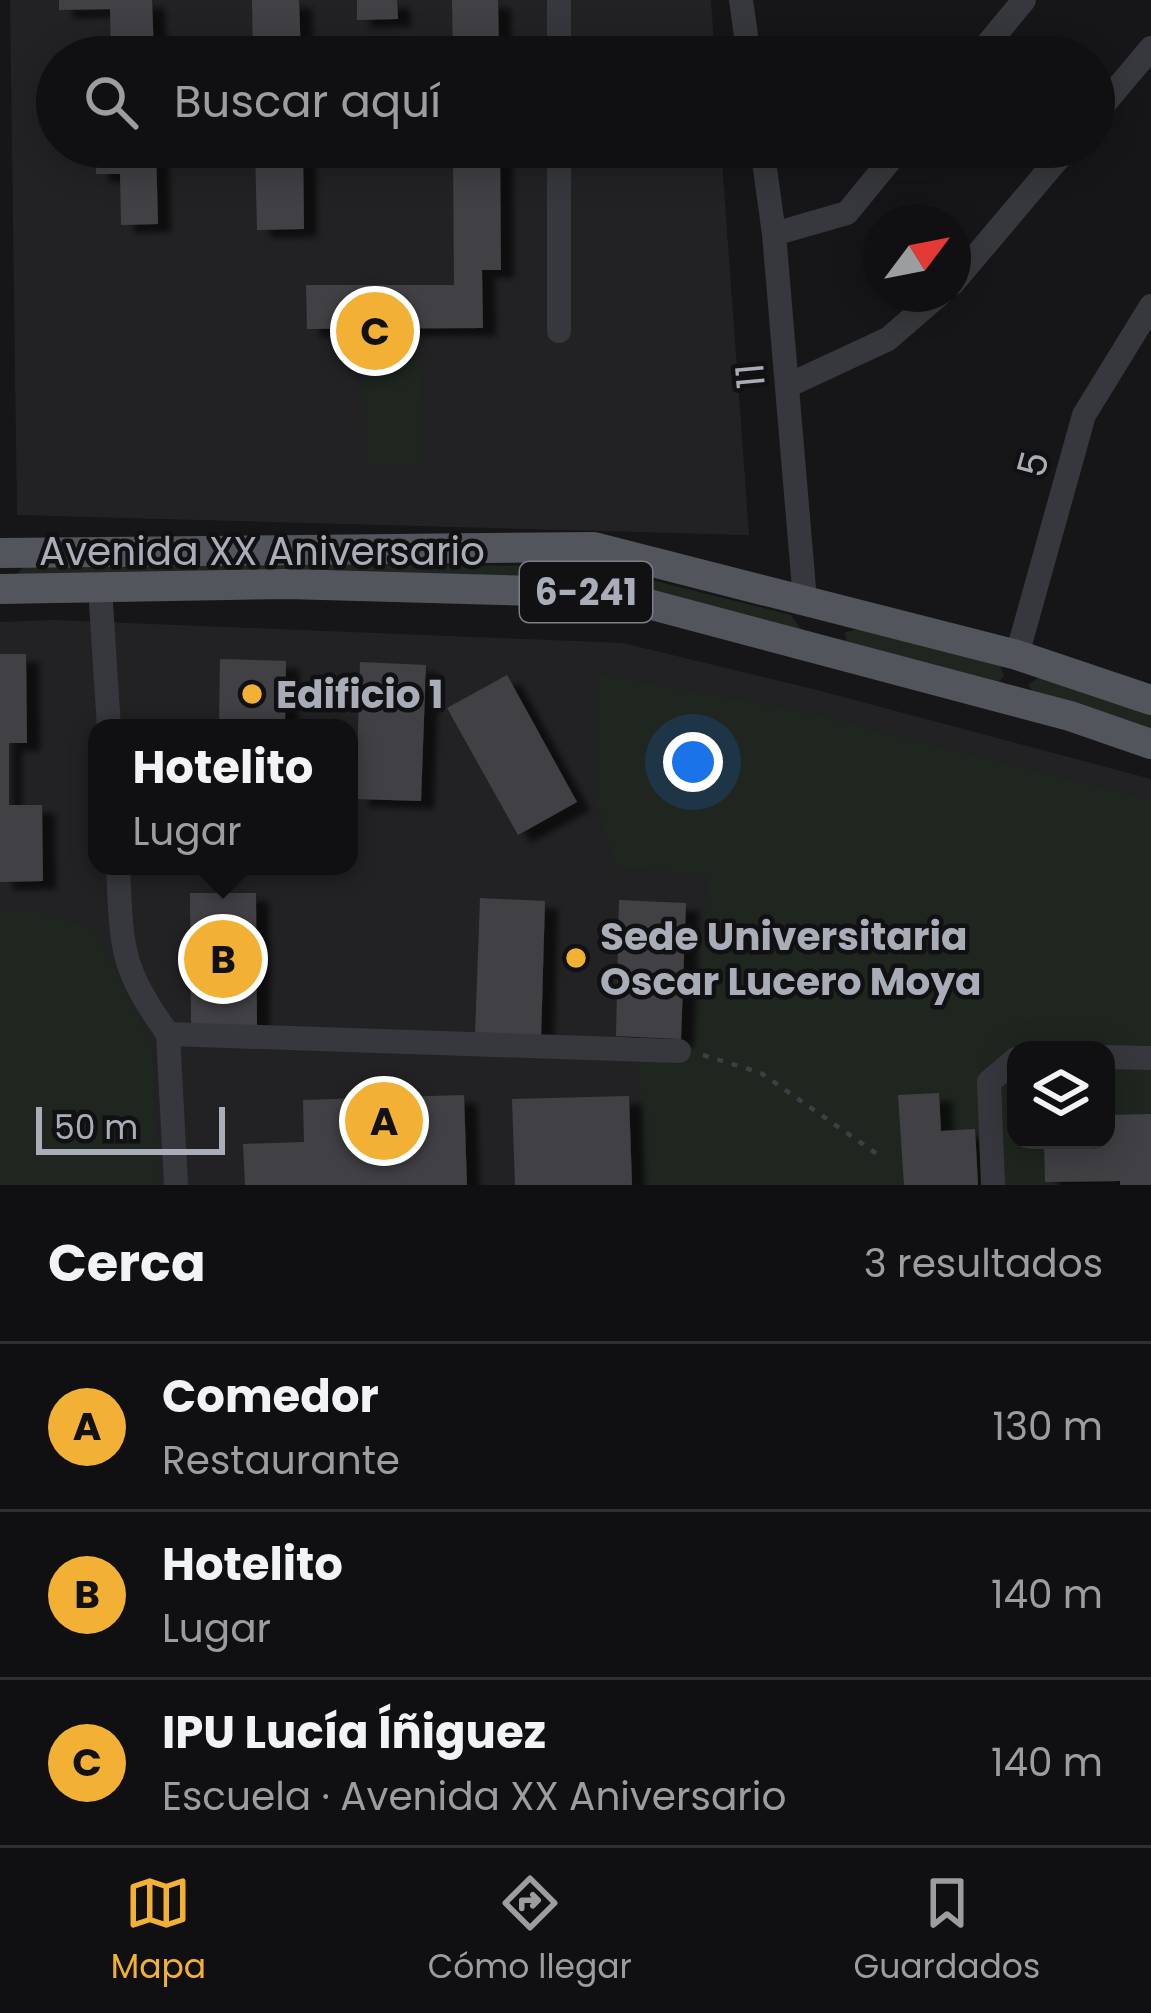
<!DOCTYPE html>
<html lang="es">
<meta charset="utf-8">
<style>
:root{--surface:#101012;--page:#1e1e20;--text:#f1f3f6;--muted:#9c9d9f;--line:#303032;--accent:#f2b134}
body{margin:0;font-family:Poppins,sans-serif;background:var(--page);color:var(--text)}
.controls{position:absolute;right:36px;bottom:36px;display:grid;overflow:hidden;border-radius:24px;box-shadow:0 6px 30px #0003}
.controls button{width:108px;height:108px;display:grid;place-items:center;padding:0;border:0;border-bottom:3px solid var(--line);background:var(--surface);color:var(--text);font:60px sans-serif}
.compass{position:absolute;left:863px;top:204px;width:108px;height:108px;border-radius:50%;background:var(--surface);box-shadow:0 6px 30px #0003;rotate:58deg}
.scale{position:absolute;left:36px;bottom:30px;width:189px;box-sizing:border-box;padding-left:12px;border:6px solid #a8adb8;border-top:0;font-size:33px;line-height:42px;white-space:nowrap;color:#a8adb8;-webkit-text-stroke:9px #111113;paint-order:stroke}
.you{position:absolute;left:693px;top:762px;width:42px;height:42px;margin:-30px;border:9px solid #fff;border-radius:50%;background:#1a73e8;box-shadow:0 0 0 18px #1a73e833}
.badge{display:grid;place-items:center;width:78px;height:78px;border-radius:50%;background:var(--accent);color:#111;font-size:39px;font-weight:700}
.pin{position:absolute;translate:-50% -50%;border:6px solid #fff;box-shadow:0 3px 12px #0006}
.popup{position:absolute;left:88px;top:719px;width:270px;height:156px;box-sizing:border-box;display:grid;place-content:center;border-radius:24px;background:var(--surface);filter:drop-shadow(0 3px 9px #0005);font-size:39px;white-space:nowrap;color:var(--muted)}
.popup b{font-size:45px;color:var(--text)}
.popup::after{content:'';position:absolute;left:50%;top:100%;margin-left:-24px;border:24px solid transparent;border-top-color:var(--surface)}
.list{margin:0;padding:0;list-style:none}
h2{display:flex;justify-content:space-between;align-items:center;height:156px;margin:0;padding:0 48px;font-size:51px}
h2 small{font-size:39px;font-weight:400;color:var(--muted)}
.list li{display:grid;grid-template-columns:78px 1fr auto;gap:36px;align-items:center;box-sizing:border-box;height:168px;padding:0 48px;border-top:3px solid var(--line)}
.list b{display:block;font-size:45px;white-space:nowrap}
.list p{margin:0;font-size:39px;white-space:nowrap;color:var(--muted)}
.list em{font-size:39px;font-style:normal;color:var(--muted)}
.icon{flex:none;width:66px;height:66px;fill:none;stroke:currentColor;stroke-width:2;stroke-linecap:round;stroke-linejoin:round}
.map{position:relative;flex:none;width:1151px;height:1185px;overflow:hidden}
.search{position:absolute;background:var(--surface);box-shadow:0 6px 30px #0003;left:36px;right:36px;top:36px;height:132px;display:flex;align-items:center;gap:30px;box-sizing:border-box;padding:0 42px;border-radius:66px;color:var(--muted);font-size:45px}
.sheet{height:660px;background:var(--surface)}
nav{display:flex;justify-content:space-around;align-items:center;box-sizing:border-box;height:168px;border-top:3px solid var(--line);background:var(--surface);font-size:33px;color:var(--muted)}
nav a{display:grid;justify-items:center;gap:6px}
nav .on{color:var(--accent)}
.map>svg:first-child{display:block}
.built{fill:#222225;fill-rule:evenodd}
.green{fill:#1e261f;fill-rule:evenodd}
.building{fill:#404145;filter:url(#shadow)}
.lines{fill:none;stroke-linecap:round;stroke-linejoin:round}
.path{stroke:#3d3f44;stroke-width:4.5;stroke-dasharray:6 9;stroke-linecap:butt}
.minor{stroke:#37383d;stroke-width:24}
.major{stroke:#53555c;stroke-width:30}
.poi-dot{fill:#f2b134;stroke:#111113;stroke-width:4.5}
.labels{text-anchor:middle;stroke-width:9;stroke-linejoin:round;paint-order:stroke}
.shield{fill:#111113;stroke:#7b7e86;stroke-width:3}
.shield-label{font-size:36px;font-weight:bold;fill:#a8adb8}
.street-label{font-size:39px;fill:#a8adb8;stroke:#111113}
.poi-label{font-size:39px;font-weight:bold;fill:#a8adb8;stroke:#111113;text-anchor:start}
</style>
<div class="map">
<svg width="1151" height="1185" viewBox="0 0 1151 1185">
<defs>
<filter id="shadow"><feDropShadow dx="13" dy="8" stdDeviation="3" flood-color="#0009"/></filter>
</defs>
<rect width="100%" height="100%" fill="#161618"/>
<path class="built" d="M10,0H711L715,57H57V147H721L749,535L17,515Z
M54,620L623,643L813,689L1151,779V1185H0V622ZM97,728H349V866H97ZM1016,1050H1106V1140H1016Z"/>
<path class="green" d="M420,358L424,464L367,466L364,359Z
M28,562L596,566L791,615L801,629L789,632L603,583L26,582L18,573Z
M861,629L999,663L1004,676L995,686L847,646L845,632Z
M597,674L801,711L1151,800V1185H642L639,1044L693,1045L708,875L614,867L596,798ZM1016,1050H1106V1140H1016Z
M1041,676L1151,713V735L1038,698L1028,685Z
M0,910H33L96,930L152,1046L160,1185H0Z"/>
<path class="building" d="M59,0H152L154,57H111L110,9L59,10Z
M252,0H299L301,57H253Z
M357,0H397L398,19L357,20Z
M452,0H498L499,57H453Z
M95,147H156L158,224L121,225L120,174H96Z
M255,147H303L304,229L257,230Z
M453,147H500L501,270H482L483,328L307,329L306,285H454Z
M0,654H26L27,743H9V805H42L43,881L0,882Z
M220,659L286,661L285,728H219Z
M360,662L426,665L421,801L356,799Z
M507,675L577,802L518,835L447,708Z
M190,893H256L257,1025H191Z
M480,898L545,901L541,1039L475,1036Z
M619,900L686,903L681,1039L616,1036Z
M939,1093L941,1131L975,1129L978,1185H904L898,1095Z
M464,1095L467,1185H245L243,1144L304,1142L303,1100Z
M629,1096L632,1185H515L512,1099Z
M1151,1114V1185H1120V1181L1045,1182L1044,1140H1106V1115Z"/>
<g class="lines">
<path class="path" d="M703,1055L761,1073L877,1154"/>
<path class="minor" d="M559,0V57
M741,0L749,57
M977,57L1024,0
M1094,116L1151,48
M559,147V331
M762,147L774,234L805,600
M774,234L847,213L901,147
M953,283L1068,147
M787,386L888,339L940,294
M100,587L109,728
M1017,655L1084,415L1151,306
M118,866C122,947 119,966 168,1034L679,1051
M168,1034L176,1185
M1106,1057L1151,1058
M993,1185L989,1082L1016,1059"/>
<path class="major" d="M0,553L594,547L1017,655L1151,700
M0,589L287,584L607,593L1070,716L1151,744"/>
</g>
<g class="poi-dot">
<circle cx="252" cy="694" r="12"/>
<circle cx="576" cy="958" r="12"/>
</g>
<g class="labels">
<rect class="shield" x="520" y="562" width="132" height="60" rx="9"/>
<g class="shield-label">
<text x="586" y="605">6-241</text>
</g>
<g class="street-label">
<text transform="translate(750 376) rotate(-95)" y="14">11</text>
<text transform="translate(1033 464) rotate(-74)" y="14">5</text>
<text x="262" y="565">Avenida XX Aniversario</text>
</g>
<g class="poi-label">
<text x="276" y="708">Edificio 1</text>
<text x="600" y="950">Sede Universitaria<tspan x="600" dy="45">Oscar Lucero Moya</tspan></text>
</g>
</g>
</svg>
<div class="controls">
<button><svg class="icon" aria-label="layers" viewBox="0 0 24 24"><path d="M12 4l9 5-9 5-9-5zM3 14l9 5 9-5"/></svg></button>
</div>
<svg class="compass" viewBox="-18 -18 36 36"><path d="M0-13l5 13h-10z" fill="#e53935"/><path d="M0 13l5-13h-10z" fill="#9c9d9f"/></svg>
<div class="scale">50 m</div>
<div class="you"></div>
<div class="pin badge" style="left:384px;top:1121px">A</div>
<div class="pin badge" style="left:223px;top:959px">B</div>
<div class="popup"><b>Hotelito</b>Lugar</div>
<div class="pin badge" style="left:375px;top:331px">C</div>
<div class="search"><svg class="icon" aria-label="search" viewBox="0 0 24 24"><circle cx="10" cy="10" r="6"/><path d="M15 15l6 6"/></svg>Buscar aquí</div>
</div>
<section class="sheet">
<h2>Cerca<small>3 resultados</small></h2>
<ul class="list">
<li><span class="badge">A</span><div><b>Comedor</b><p>Restaurante</p></div><em>130 m</em></li>
<li><span class="badge">B</span><div><b>Hotelito</b><p>Lugar</p></div><em>140 m</em></li>
<li><span class="badge">C</span><div><b>IPU Lucía Íñiguez</b><p>Escuela · Avenida XX Aniversario</p></div><em>140 m</em></li>
</ul>
</section>
<nav>
<a class="on"><svg class="icon" aria-label="map" viewBox="0 0 24 24"><path d="M3 6l6-2 6 2 6-2v14l-6 2-6-2-6 2zM9 4v14M15 6v14"/></svg>Mapa</a>
<a><svg class="icon" aria-label="directions" viewBox="0 0 24 24"><path d="M12 3l9 9-9 9-9-9zM9 14v-3h6M13 9l2 2-2 2"/></svg>Cómo llegar</a>
<a><svg class="icon" aria-label="saved" viewBox="0 0 24 24"><path d="M7 4h10v16l-5-4-5 4z"/></svg>Guardados</a>
</nav>
